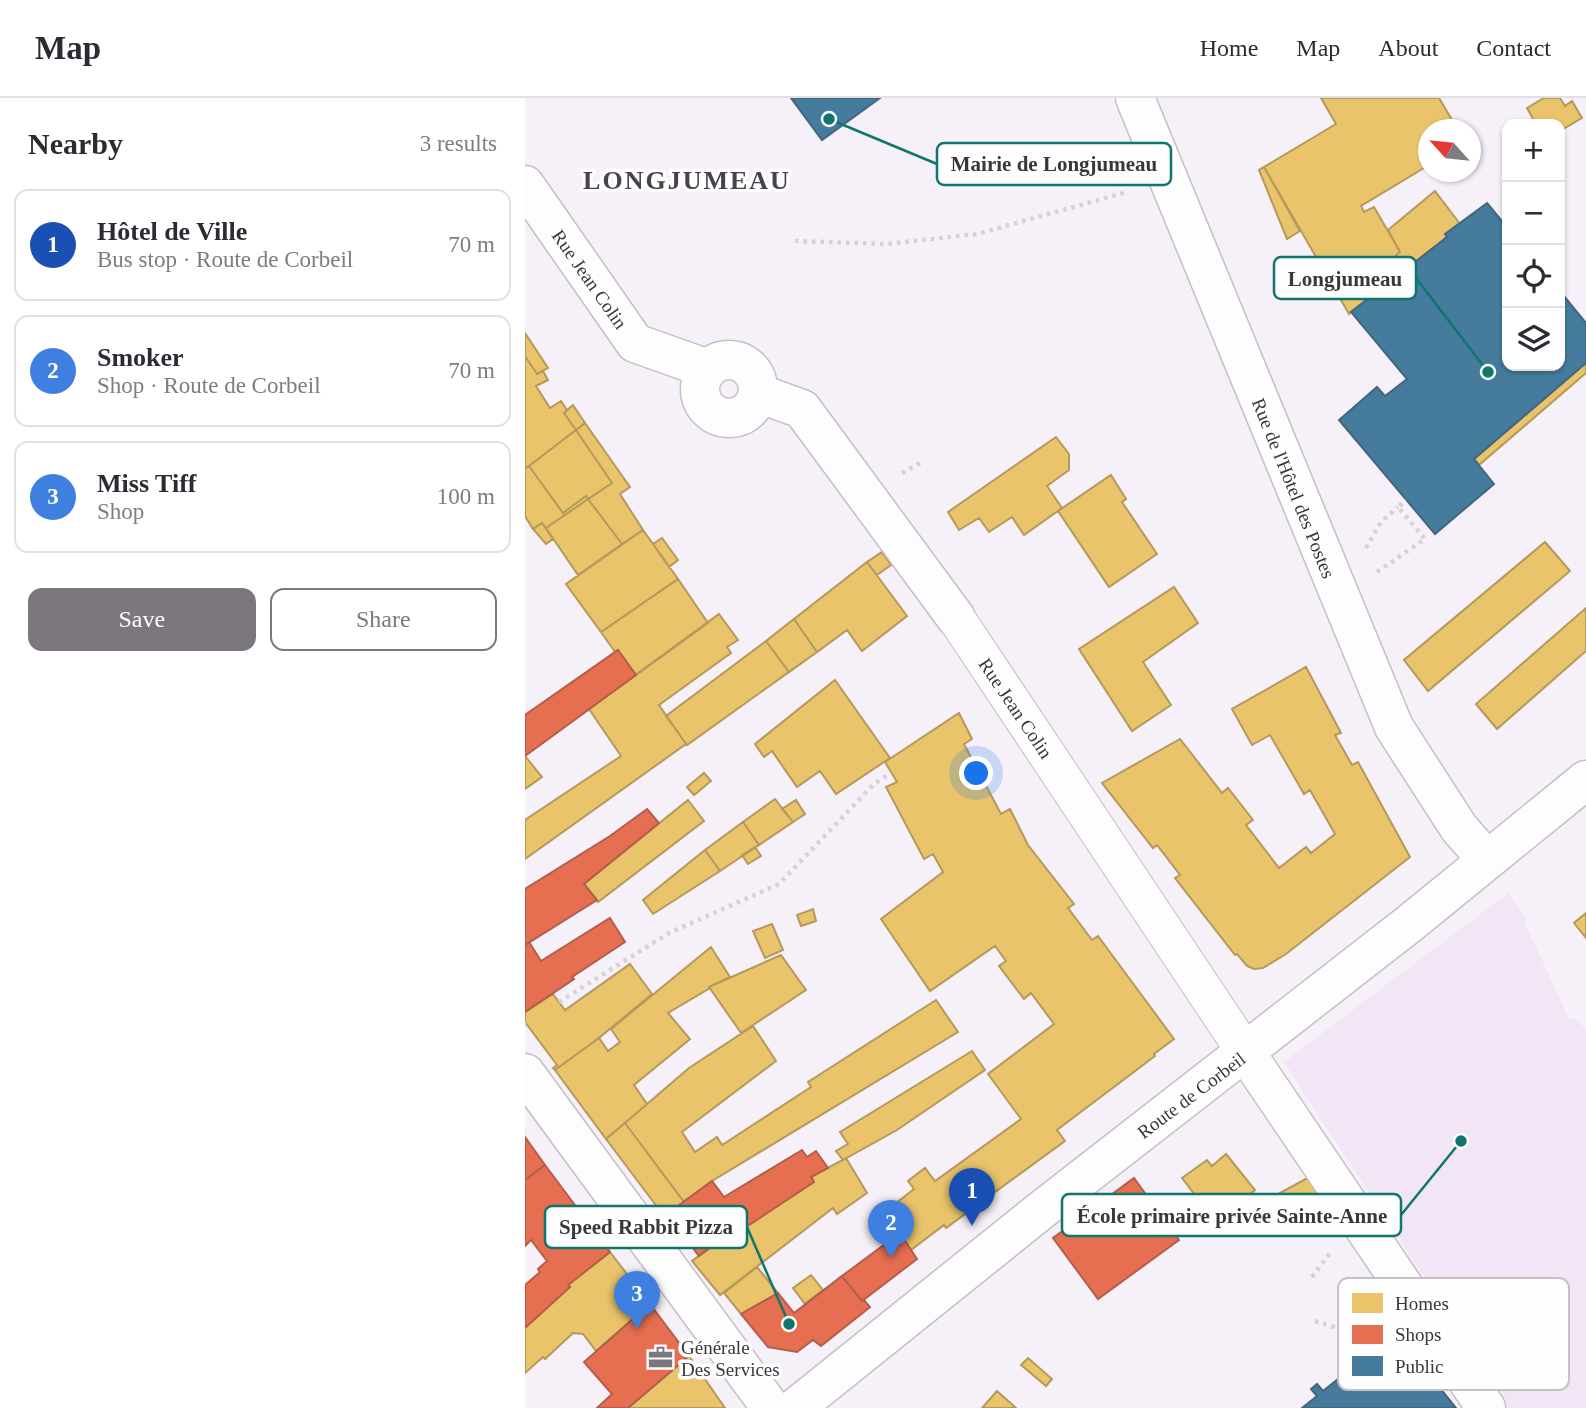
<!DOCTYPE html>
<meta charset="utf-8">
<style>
:root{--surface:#fff;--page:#f2f2f3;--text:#2b2b33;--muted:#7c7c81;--line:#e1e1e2;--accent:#7c777e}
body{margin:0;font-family:Georgia,serif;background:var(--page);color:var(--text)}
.controls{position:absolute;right:21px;top:21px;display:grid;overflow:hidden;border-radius:14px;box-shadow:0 2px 5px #0004}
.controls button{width:63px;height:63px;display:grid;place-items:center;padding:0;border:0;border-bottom:2px solid var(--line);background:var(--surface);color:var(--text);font:35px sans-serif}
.compass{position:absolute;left:893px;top:21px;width:63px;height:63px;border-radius:50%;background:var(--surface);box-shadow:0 2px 5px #0004;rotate:297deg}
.you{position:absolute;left:452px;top:676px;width:24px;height:24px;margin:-18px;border:5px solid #fff;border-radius:50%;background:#1a73e8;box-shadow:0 0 0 10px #1a73e833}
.badge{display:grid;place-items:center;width:46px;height:46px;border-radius:50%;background:var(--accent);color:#fff;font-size:23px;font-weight:700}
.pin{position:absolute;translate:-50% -58px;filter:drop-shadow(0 2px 4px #0008)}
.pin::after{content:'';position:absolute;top:37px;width:24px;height:21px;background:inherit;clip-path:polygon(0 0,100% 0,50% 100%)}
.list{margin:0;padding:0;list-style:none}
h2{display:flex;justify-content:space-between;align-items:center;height:91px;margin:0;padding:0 28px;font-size:30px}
h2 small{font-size:23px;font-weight:400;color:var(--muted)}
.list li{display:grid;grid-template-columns:46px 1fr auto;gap:21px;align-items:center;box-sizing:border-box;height:112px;margin:0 14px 14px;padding:0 14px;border:2px solid var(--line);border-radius:14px}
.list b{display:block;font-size:26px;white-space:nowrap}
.list p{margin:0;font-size:23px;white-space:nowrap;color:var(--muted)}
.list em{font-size:23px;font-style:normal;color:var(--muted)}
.actions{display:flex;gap:14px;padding:21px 28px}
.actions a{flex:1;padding:16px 0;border:2px solid var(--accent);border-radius:14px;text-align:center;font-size:24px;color:var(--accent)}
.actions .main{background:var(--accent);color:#fff}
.icon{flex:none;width:38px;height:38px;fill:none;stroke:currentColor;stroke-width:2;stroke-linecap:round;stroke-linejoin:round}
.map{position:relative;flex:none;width:1061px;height:1310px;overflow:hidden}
header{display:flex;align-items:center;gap:42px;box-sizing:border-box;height:98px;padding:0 35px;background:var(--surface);border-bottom:2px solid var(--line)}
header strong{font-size:33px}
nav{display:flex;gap:38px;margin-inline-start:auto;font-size:24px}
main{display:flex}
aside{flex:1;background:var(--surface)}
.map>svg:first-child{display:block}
.built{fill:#f2e6f6}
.homes{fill:#e9c46a;stroke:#b5995c;stroke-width:2}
.shops{fill:#e76f51;stroke:#b35e4b;stroke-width:2}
.public{fill:#457b9d;stroke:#426680;stroke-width:2}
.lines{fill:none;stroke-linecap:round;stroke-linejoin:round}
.pedestrian-casing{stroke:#c4bfc5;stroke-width:39}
.minor-casing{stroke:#c4bfc5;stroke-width:41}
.secondary-casing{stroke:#c4bfc5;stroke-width:41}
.path{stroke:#d4d2d4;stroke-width:4.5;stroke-dasharray:3.5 5;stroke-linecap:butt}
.pedestrian{stroke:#fefdfe;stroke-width:37}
.minor{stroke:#fefdfe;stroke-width:38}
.secondary{stroke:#fefdfe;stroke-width:38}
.labels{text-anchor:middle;stroke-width:7;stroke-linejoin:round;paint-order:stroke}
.street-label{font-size:19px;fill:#3b363c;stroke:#fefefe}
.poi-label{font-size:19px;fill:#3b363c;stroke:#fefefe;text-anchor:start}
.district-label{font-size:26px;font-weight:bold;letter-spacing:2px;fill:#4a414e;stroke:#fefefe}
.key{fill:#fefefe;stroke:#c4c2c4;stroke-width:2}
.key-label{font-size:19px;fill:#3b363c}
.leader{fill:none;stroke:#0f766e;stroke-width:2.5}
.callout-dot{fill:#0f766e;stroke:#fefefe;stroke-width:2.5}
.callout{fill:#fefefe;stroke:#0f766e;stroke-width:2.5}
.callout-label{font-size:21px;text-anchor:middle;font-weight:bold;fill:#3b363c}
</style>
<header>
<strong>Map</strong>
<nav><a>Home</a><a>Map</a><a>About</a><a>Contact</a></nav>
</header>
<main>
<aside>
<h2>Nearby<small>3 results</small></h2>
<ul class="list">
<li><span class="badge" style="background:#1a4fb4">1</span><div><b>Hôtel de Ville</b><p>Bus stop · Route de Corbeil</p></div><em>70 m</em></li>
<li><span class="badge" style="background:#3f7fe0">2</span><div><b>Smoker</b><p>Shop · Route de Corbeil</p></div><em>70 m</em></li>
<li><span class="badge" style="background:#3f7fe0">3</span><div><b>Miss Tiff</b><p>Shop</p></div><em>100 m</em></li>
</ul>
<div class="actions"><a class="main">Save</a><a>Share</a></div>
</aside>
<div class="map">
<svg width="1061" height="1310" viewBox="0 0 1061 1310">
<rect width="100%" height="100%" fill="#f6f0f8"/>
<path class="built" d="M983,795L1002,822L999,823L1044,921L1049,920L1061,931V1310H983L980,1303L759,964Z"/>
<path class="homes" d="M796,0H914L933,32H904V67L836,108L839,114L849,109L875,154L871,157L880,172L824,216L739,69L811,26Z
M1019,0H1035L1040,8L1047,3L1057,20L1035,33V26H1011L1002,10Z
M739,69L775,133L762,141L734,72Z
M910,93L935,126L920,136L922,139L880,172L871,157L875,154L863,132Z
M0,235L23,270L12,276L0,258Z
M0,258L12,276L18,273L23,282L11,288L25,310L36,303L42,312L39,315L51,332L0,371Z
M1061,265V275L954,367L949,361Z
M48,307L60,325L51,332L39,315Z
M60,325L105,389L95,396L118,432L97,446L63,401L87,385L51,332Z
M51,332L87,385L63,401L61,398L38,415L4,368Z
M531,339L544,356V372L522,388L537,410L499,437L487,419L464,434L454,420L434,432L423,414Z
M4,368L38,415L61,398L63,401L21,430L17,425L8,431L0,418V371Z
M586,377L601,401L597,404L632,456L584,489L533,413Z
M63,401L97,446L53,477L21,430Z
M17,425L28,441L21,446L8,431Z
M118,432L153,481L76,534L41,486Z
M137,440L153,462L144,469L128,446Z
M1020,444L1045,473L903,593L879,562Z
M357,454L366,467L352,477L342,464Z
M342,464L382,518L337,553L322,532L292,554L269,521Z
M153,481L183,525L111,577L93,552L90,554L76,534Z
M649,489L673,525L618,564L646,607L607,633L554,551Z
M1061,510V553L972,631L951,606Z
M194,516L213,542L202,549L206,555L134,607L161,646L0,761V722L96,658L64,611Z
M269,521L292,554L264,574L241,543Z
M241,543L264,574L162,647L141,618Z
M781,569L816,635L810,637L827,667L833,664L885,759L761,856L738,870L729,871L722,868L712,856L710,857L650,780L655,777L632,747L628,750L577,685L655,641L697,695L703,690L728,722L721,727L754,770L781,749L786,755L810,736L785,692L779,696L745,637L727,647L707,611Z
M310,582L365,660L311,696L295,673L272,689L247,653L239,659L230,646Z
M434,615L447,641L439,646L476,716L485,711L503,747L549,806L543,810L567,842L573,838L649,941L629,956L630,958L532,1032L540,1043L421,1130L419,1127L386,1152L375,1135L371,1139L357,1116L389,1091L383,1083L400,1070L410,1083L496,1021L463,976L529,926L506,895L499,901L474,868L481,863L470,848L405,893L356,821L418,774L408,756L399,761L361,689L372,684L360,664Z
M0,658L17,679L0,691Z
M179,675L186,683L169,697L162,689Z
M250,701L268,724L234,747L218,724Z
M163,702L179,723L73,804L59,786Z
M271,702L280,716L268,724L257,711Z
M218,724L234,747L195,773L180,752Z
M230,749L236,758L223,766L217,757Z
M180,752L195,773L128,816L118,802Z
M288,811L291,823L276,828L272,817Z
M1061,815V840L1049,825Z
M247,826L258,852L240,860L228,833Z
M186,849L205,879L184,889L185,890L143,915L165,941L109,987L122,1006L81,1041L30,972L74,940L83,953L95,944L86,931Z
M256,857L281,892L216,935L184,889Z
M105,866L127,896L74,940L30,972L28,970L32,967L0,924V914L28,896L40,912Z
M411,902L433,934L187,1083L159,1104L100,1025L164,970L228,928L251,963L157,1034L170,1054L192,1039L197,1047L286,989L283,984Z
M447,953L460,972L372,1032L318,1062L311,1053L323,1046L315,1034Z
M100,1025L159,1104L139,1118L81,1041Z
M701,1056L730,1092L690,1123L657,1080L682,1062L687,1068Z
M321,1060L342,1095L312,1116L308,1110L195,1197L167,1163L215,1127L218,1131L289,1084L286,1079Z
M786,1078L810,1116L746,1124L735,1106Z
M85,1154L125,1206L71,1253L58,1236L48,1235L20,1261L18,1259L0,1275V1230L45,1189L43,1187Z
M232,1169L253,1195L216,1216L199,1195Z
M286,1177L298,1192L280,1206L268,1190Z
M164,1258L200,1310H103Z
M503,1260L527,1281L521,1288L496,1267Z
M472,1293L491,1310H457Z"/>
<path class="shops" d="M93,552L111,577L0,658V617Z
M122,711L134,725L59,786L72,802L0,847V791L85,738Z
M85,820L100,844L47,879L49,881L0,914V847L4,844L16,863Z
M0,1039L20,1067L0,1082Z
M277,1052L282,1059L291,1053L303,1070L286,1079L289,1084L218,1131L215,1127L174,1158L142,1116L187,1083L199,1099Z
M20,1067L85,1154L43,1187L45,1189L0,1230V1187L15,1174L13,1171L22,1163L6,1142L0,1148V1082Z
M609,1080L654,1142L573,1201L528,1140Z
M375,1135L392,1161L337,1203L317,1178Z
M317,1178L337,1203L339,1202L345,1209L296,1248L288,1242L272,1254L243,1249L216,1216L253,1195L269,1215Z
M125,1206L164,1258L103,1310H72L87,1296L59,1264Z"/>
<path class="public" d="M266,0H355L297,42Z
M962,105L982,129V268H1035V193L1061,225V265L949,361L969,386L910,436L814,322L852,289L860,298L882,281L826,214L922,139L920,136Z
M882,1249L931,1310H777L792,1298L786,1291L792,1286L798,1293L823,1273L816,1266L822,1261L840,1285Z"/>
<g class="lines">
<defs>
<path id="pedestrian" d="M431,520L721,955"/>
<path id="minor" d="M610,0L869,629L934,730L962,762
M0,87L110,245L183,271
M175 291a29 29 0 1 1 58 0a29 29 0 1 1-58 0Z
M233,295L277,311L431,520
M721,955L961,1310"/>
<path id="secondary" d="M0,975L246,1310
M270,1310L519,1110L884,826L1061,682"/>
</defs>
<use href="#pedestrian" class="pedestrian-casing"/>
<use href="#minor" class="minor-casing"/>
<use href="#secondary" class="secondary-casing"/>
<path class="path" d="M270,143L362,146L452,136L602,94
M377,375L397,364
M841,450L856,424L873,409
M852,474L900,441L873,409L881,402
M34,904L144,835L254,786L349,686L366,675
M0,926H1
M787,1179L805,1155
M790,1223L843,1240L863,1242"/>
<use href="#pedestrian" class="pedestrian"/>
<use href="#minor" class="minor"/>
<use href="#secondary" class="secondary"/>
</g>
<defs>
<symbol id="office-bare" viewBox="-9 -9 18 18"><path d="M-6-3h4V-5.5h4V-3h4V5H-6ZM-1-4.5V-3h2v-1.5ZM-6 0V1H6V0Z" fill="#7c777e" stroke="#fefefe" stroke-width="2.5" paint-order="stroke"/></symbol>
</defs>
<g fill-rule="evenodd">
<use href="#office-bare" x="118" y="1242" width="35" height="35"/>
</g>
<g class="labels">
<g class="street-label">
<text transform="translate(65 181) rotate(55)" y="7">Rue Jean Colin</text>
<text transform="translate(769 390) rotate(68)" y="7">Rue de l'Hôtel des Postes</text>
<text transform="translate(491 610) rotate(56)" y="7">Rue Jean Colin</text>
<text transform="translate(666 997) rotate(-37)" y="7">Route de Corbeil</text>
</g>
<g class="poi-label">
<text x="156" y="1256">Générale<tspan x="156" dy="22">Des Services</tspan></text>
</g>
<g class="district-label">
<text x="162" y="91">LONGJUMEAU</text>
</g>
</g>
<rect x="813" y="1180" width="231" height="112" rx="10" class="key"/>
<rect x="827" y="1195" width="31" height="20" fill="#e9c46a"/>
<rect x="827" y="1227" width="31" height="19" fill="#e76f51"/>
<rect x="827" y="1258" width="31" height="20" fill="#457b9d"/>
<g class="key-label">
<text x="870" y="1212">Homes</text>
<text x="870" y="1243">Shops</text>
<text x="870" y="1275">Public</text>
</g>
<path class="leader" d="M304 21L412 66M963 274L891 180M936 1043L876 1117M264 1226L222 1129"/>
<g class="callout-dot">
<circle cx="304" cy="21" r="7"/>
<circle cx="963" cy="274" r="7"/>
<circle cx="936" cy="1043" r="7"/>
<circle cx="264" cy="1226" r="7"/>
</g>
<g class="callout">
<rect x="412" y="45" width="234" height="42" rx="7"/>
<rect x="749" y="159" width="142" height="42" rx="7"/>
<rect x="537" y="1096" width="339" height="42" rx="7"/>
<rect x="20" y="1108" width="202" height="42" rx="7"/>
</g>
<g class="callout-label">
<text x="529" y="73">Mairie de Longjumeau</text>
<text x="820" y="188">Longjumeau</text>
<text x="707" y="1125">École primaire privée Sainte-Anne</text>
<text x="121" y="1136">Speed Rabbit Pizza</text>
</g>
</svg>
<div class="controls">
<button>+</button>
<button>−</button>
<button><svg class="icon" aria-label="locate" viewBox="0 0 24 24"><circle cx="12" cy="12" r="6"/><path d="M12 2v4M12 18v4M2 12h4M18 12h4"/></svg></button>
<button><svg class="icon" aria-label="layers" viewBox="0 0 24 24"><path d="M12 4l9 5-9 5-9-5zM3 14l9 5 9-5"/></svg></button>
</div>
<svg class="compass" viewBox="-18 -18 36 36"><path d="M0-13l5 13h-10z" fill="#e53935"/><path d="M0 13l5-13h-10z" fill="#7c7c81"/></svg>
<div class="you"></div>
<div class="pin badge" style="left:447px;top:1128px;background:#1a4fb4">1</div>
<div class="pin badge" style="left:366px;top:1160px;background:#3f7fe0">2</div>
<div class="pin badge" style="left:112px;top:1231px;background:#3f7fe0">3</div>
</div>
</main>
